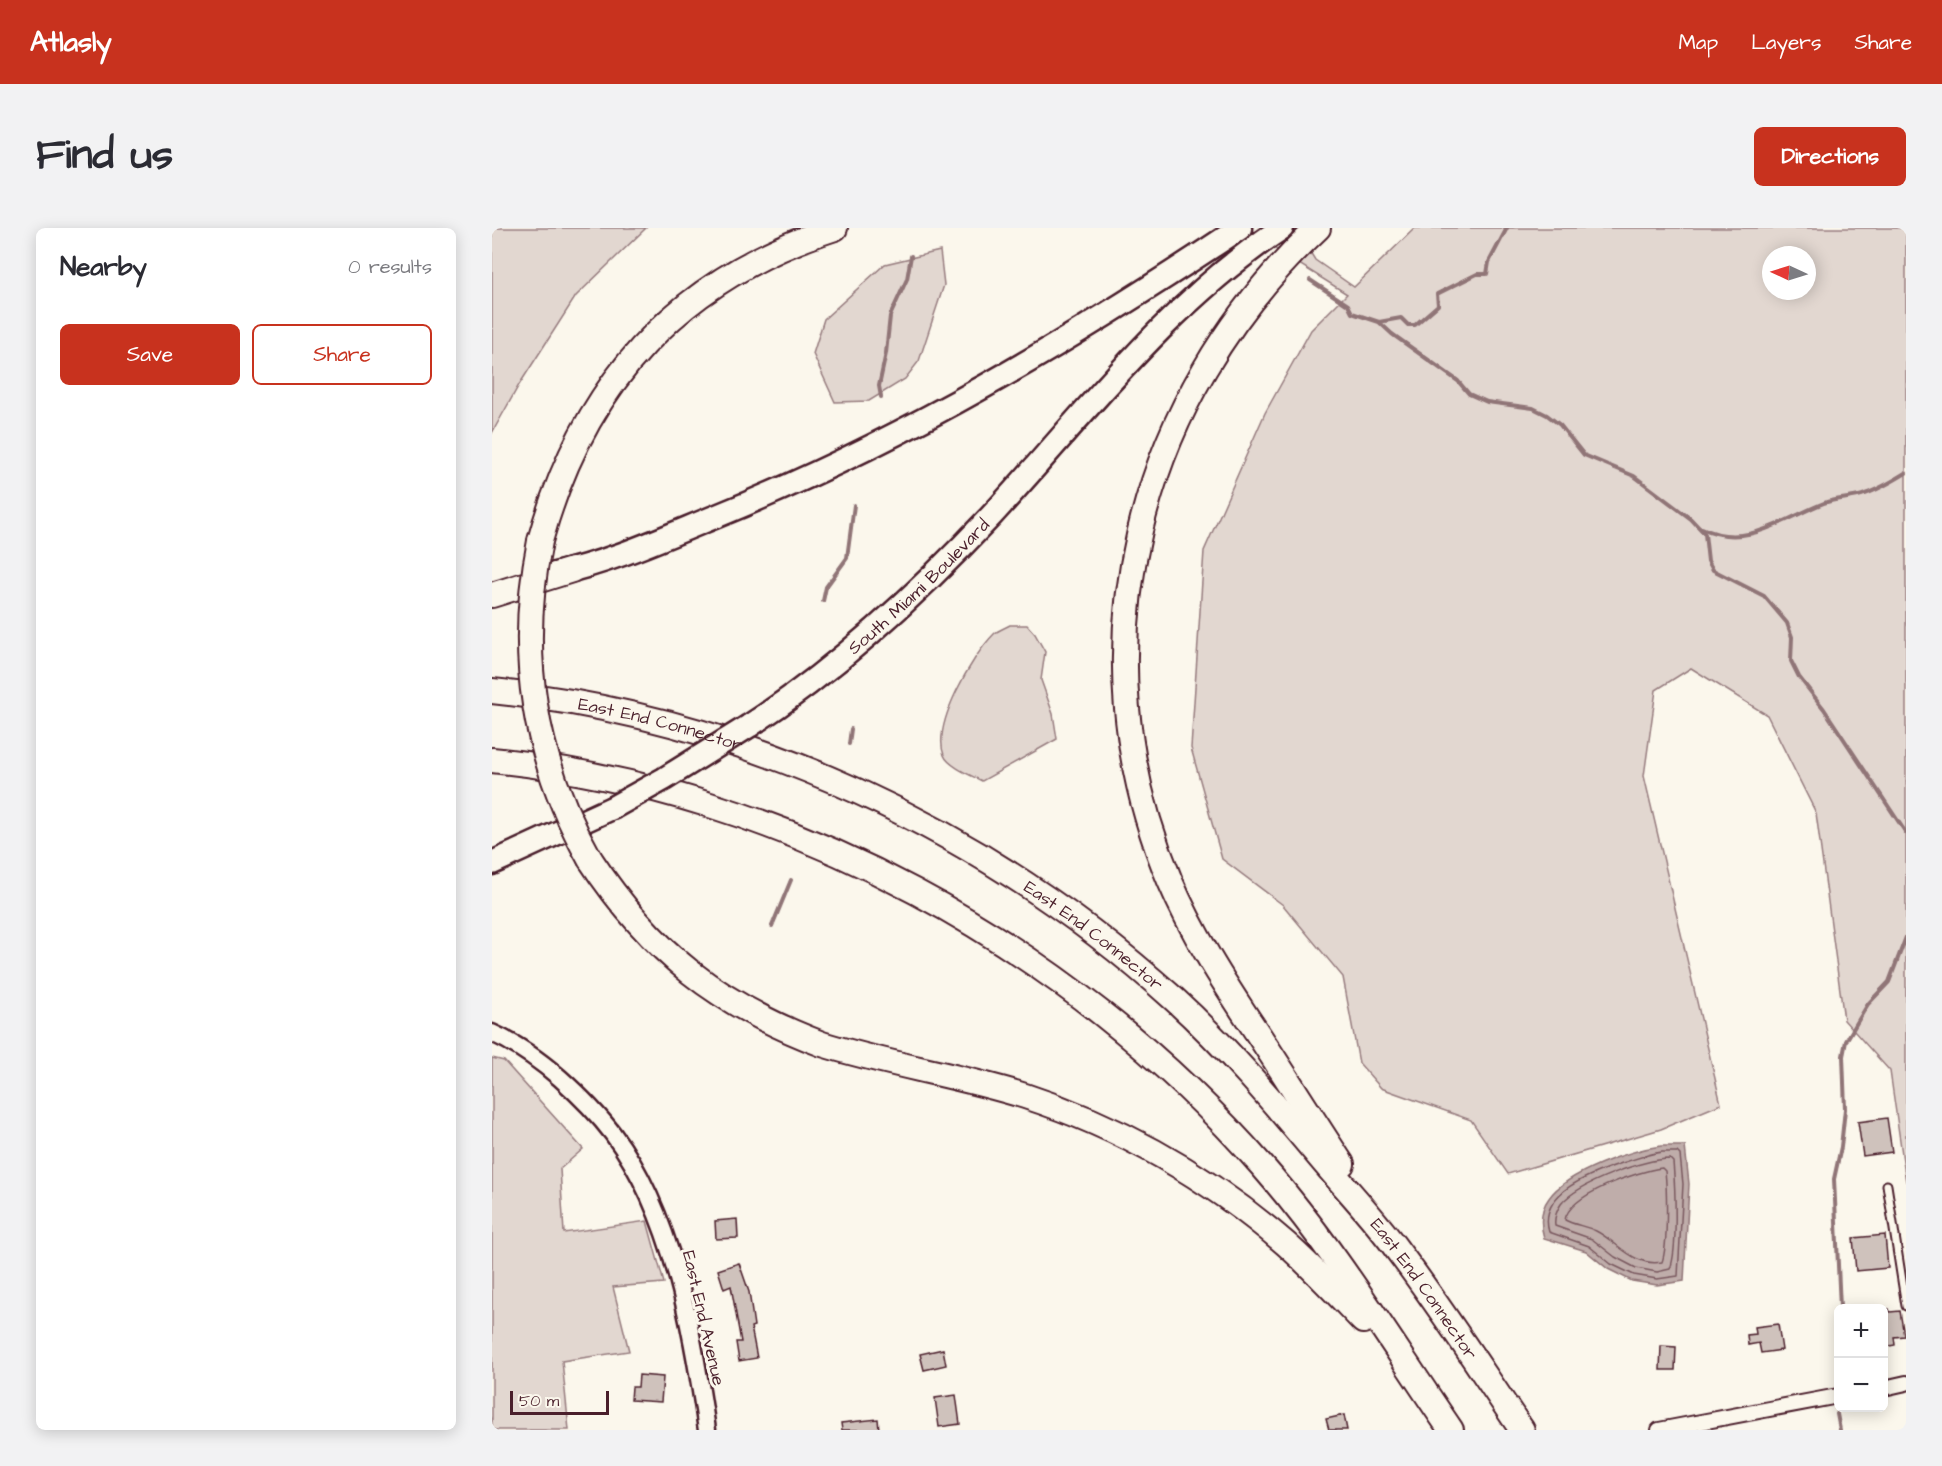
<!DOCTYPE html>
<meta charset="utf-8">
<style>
:root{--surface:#fff;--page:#f2f2f3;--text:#2b2b33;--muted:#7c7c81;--line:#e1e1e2;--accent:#c8321e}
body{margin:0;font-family:"Architects Daughter",sans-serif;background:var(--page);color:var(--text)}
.controls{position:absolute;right:18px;bottom:18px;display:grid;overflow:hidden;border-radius:9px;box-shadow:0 3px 15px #0003}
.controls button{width:54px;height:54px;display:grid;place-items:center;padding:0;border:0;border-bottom:2px solid var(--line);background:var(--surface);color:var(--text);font:30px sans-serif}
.compass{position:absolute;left:1270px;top:18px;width:54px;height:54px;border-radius:50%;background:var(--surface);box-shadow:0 3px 15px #0003;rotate:274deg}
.scale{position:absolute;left:18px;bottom:15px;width:99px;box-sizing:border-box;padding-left:6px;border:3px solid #4a1f2b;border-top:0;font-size:16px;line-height:21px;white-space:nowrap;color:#4a1f2b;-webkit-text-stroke:4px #fbf7ec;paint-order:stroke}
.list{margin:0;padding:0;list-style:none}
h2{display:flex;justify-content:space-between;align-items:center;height:78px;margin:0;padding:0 24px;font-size:26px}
h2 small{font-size:20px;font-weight:400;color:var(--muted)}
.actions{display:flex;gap:12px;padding:18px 24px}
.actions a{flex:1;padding:14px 0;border:2px solid var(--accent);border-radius:9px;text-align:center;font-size:21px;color:var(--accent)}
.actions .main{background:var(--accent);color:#fff}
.map{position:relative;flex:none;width:1414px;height:1202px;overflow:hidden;border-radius:9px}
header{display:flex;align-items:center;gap:36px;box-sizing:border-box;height:84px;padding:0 30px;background:var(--accent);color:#fff}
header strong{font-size:28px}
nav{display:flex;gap:33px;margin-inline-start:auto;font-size:21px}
.intro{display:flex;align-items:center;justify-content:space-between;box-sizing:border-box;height:144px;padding:0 36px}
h1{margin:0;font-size:42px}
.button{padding:15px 27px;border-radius:9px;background:var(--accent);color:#fff;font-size:21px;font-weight:700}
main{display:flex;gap:36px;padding:0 36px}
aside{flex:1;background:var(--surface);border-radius:9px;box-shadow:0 3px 15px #0003}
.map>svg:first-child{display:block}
.green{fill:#e2d7d0;stroke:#967b7e;stroke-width:1.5;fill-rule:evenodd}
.water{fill:#bfadaa;stroke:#907477;stroke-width:1.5}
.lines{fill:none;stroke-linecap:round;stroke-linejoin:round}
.shore{stroke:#79585e;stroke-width:1.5}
.stream{stroke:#907477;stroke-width:4}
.building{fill:#cfc2bc;stroke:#4a1f2b;stroke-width:1.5}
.service-casing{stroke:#4a1f2b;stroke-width:11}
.minor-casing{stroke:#4a1f2b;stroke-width:18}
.tertiary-casing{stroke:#4a1f2b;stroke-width:21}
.trunk-casing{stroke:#4a1f2b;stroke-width:27}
.motorway-casing{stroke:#4a1f2b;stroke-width:28}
.service{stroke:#fbf7ec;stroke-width:7}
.minor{stroke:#fbf7ec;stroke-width:14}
.tertiary{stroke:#fbf7ec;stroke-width:16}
.trunk{stroke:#fbf7ec;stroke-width:22}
.motorway{stroke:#fbf7ec;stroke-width:24}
.trunk-bridge-casing{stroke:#4a1f2b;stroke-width:27;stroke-linecap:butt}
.motorway-bridge-casing{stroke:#4a1f2b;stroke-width:28;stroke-linecap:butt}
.trunk-bridge{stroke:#fbf7ec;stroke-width:22}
.motorway-bridge{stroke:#fbf7ec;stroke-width:24}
.labels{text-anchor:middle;stroke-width:6;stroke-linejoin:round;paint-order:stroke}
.street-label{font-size:18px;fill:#4a1f2b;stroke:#fbf7ec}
</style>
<header>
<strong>Atlasly</strong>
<nav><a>Map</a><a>Layers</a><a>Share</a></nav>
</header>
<div class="intro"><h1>Find us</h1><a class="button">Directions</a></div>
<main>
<aside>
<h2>Nearby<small>0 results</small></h2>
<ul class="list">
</ul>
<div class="actions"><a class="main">Save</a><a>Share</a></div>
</aside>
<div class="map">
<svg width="1414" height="1202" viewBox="0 0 1414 1202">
<rect width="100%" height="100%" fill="#fbf7ec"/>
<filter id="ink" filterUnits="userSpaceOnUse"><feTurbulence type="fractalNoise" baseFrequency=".0167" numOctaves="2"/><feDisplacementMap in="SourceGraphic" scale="12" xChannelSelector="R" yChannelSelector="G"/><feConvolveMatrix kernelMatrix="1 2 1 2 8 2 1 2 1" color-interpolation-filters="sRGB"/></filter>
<g filter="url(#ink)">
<path class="green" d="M0,0H154L84,68L27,157L0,205Z
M923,0H1414V954L1398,843L1352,792L1324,585L1275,487L1199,440L1164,462L1152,548L1229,876L1169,901L1016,946L979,892L889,860L867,835L851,749L791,677L730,631L699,520L712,323L773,185L819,102L855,66L780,19L804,1L823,32L862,59ZM1279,27H1315V63H1279Z
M448,23L452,57L427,133L413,151L377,173L343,174L321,126L332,91L393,36Z
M518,397H535L543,406L553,424L549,452L561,486L565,511L490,553C480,548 456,538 452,527C440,497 480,428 502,406C506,402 513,400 518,397Z
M0,830L12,833L91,921L68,941L72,1005L155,993L172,1055L121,1059L137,1123L70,1133L77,1202H0Z"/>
<path class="water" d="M1169,918H1193L1197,956L1192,1053L1165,1057L1140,1053L1116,1041L1094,1023L1052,1010C1048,996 1048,982 1057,970C1075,944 1139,922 1169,918Z"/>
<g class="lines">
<path class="shore" d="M1170,924H1185L1188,927L1191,956L1186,1048L1165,1051L1142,1047L1119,1036L1097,1018L1057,1004C1045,964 1101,945 1130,935C1143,931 1156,926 1170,924Z
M1178,931L1181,934C1183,957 1186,1022 1178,1041L1165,1044L1144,1040L1123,1029L1100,1011L1063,998C1062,991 1065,982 1069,976C1086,955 1152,931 1178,931Z
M1170,940L1173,943C1175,961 1176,1018 1170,1034C1141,1039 1126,1014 1104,1003C1094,998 1082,997 1073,992C1077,966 1146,943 1170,940Z"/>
<path class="stream" d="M818,52L856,77L860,85L887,94L900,106L966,153L977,166L995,174L1041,180L1055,187L1068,197L1092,227L1142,248L1199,291L1213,306L1216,333L1221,342L1272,368L1295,395L1300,409L1299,433L1307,449L1332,481L1414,605
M887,94L909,90L916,97H923L946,77L945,66L985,46H995L997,34L1015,0
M389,169L387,158L394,125L398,88L415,51L419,28
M1210,300C1254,322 1293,290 1332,275C1345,270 1360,271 1373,266C1388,261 1401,253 1414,245
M331,373L334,359L355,330L362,277
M357,516L359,501
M280,698L299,652
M1348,1080L1342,951L1349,919L1353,881L1351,828L1354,813L1376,776L1397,754L1414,709
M1346,1090V1113
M1346,1154V1151
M1345,1186L1348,1202"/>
</g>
<path class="building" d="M1395,890L1400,924L1371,928L1366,894Z
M245,991L246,1010L224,1011L223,993Z
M1393,1007L1396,1040L1364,1043L1361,1010Z
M247,1035L257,1064L262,1098L259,1099L265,1130L247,1133L244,1114H249L239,1058L232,1061L226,1042Z
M1392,1081H1397L1398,1084L1408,1083L1412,1108L1402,1109L1403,1117L1392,1119Z
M1286,1096L1290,1122L1269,1125L1267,1115L1256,1117L1255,1107L1264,1106L1263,1099Z
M1169,1118L1184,1119L1183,1142H1168Z
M451,1121L454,1137L432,1142L428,1126Z
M147,1147L171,1149L169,1174L139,1172L140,1159H146Z
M464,1167L468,1196L447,1199L443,1170Z
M852,1187L855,1202H837L834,1191Z
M386,1191L387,1202H350L349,1195Z"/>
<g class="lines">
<defs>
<path id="service" d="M1395,957L1414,1078"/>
<path id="minor" d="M1392,1160L1414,1155
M1167,1202L1346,1168"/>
<path id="tertiary" d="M0,805C25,816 47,832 68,850C87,867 106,886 121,906C181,986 201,1105 215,1202"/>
<g id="trunk">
<path d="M63,346C119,334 173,309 225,288C413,212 580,112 748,0"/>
<path id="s1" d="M257,498C347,439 427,365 500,287C592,187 675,76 790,0"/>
<path d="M0,635L120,580"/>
</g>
<g id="motorway">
<path d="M826,0C645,169 581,423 678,653C701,707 732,755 764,803C793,847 821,892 850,936"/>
<path d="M48,313C91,156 186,50 343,0"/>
<path d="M0,367L80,342"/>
<path id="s2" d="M0,463C253,489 493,601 682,771C736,820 783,876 829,931C855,962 883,991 906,1023C950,1081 989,1142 1030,1202"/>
<path d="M0,532C293,561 579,718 771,939C842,1020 898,1113 959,1202"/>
<path d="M98,631C159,724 226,777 330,816C397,837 466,847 533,868C629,899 718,950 794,1016C821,1040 846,1067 871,1093"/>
</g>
</defs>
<use href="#service" class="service-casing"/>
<use href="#minor" class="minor-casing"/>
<use href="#tertiary" class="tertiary-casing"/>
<use href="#trunk" class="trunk-casing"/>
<use href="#motorway" class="motorway-casing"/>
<use href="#service" class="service"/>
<use href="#minor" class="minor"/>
<use href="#tertiary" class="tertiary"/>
<use href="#trunk" class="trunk"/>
<use href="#motorway" class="motorway"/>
<defs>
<path id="trunk-bridge" d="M120,580L172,551L257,498"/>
<path id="motorway-bridge" d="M48,313C25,426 41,530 98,631"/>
</defs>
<use href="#trunk-bridge" class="trunk-bridge-casing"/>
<use href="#motorway-bridge" class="motorway-bridge-casing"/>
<use href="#trunk-bridge" class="trunk-bridge"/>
<use href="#motorway-bridge" class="motorway-bridge"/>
</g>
</g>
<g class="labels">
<g class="street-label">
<text dy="6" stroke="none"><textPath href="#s1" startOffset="220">South Miami Boulevard</textPath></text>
<text dy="6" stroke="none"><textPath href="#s2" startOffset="172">East End Connector</textPath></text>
<text dy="6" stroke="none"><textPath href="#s2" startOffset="658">East End Connector</textPath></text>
<text dy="6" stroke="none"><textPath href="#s2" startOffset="1144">East End Connector</textPath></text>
<text transform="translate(212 1090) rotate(77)" y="6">East End Avenue</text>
</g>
</g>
</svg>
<div class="controls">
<button>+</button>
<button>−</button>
</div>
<svg class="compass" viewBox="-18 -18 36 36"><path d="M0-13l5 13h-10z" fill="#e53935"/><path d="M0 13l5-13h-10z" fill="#7c7c81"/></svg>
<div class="scale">50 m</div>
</div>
</main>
